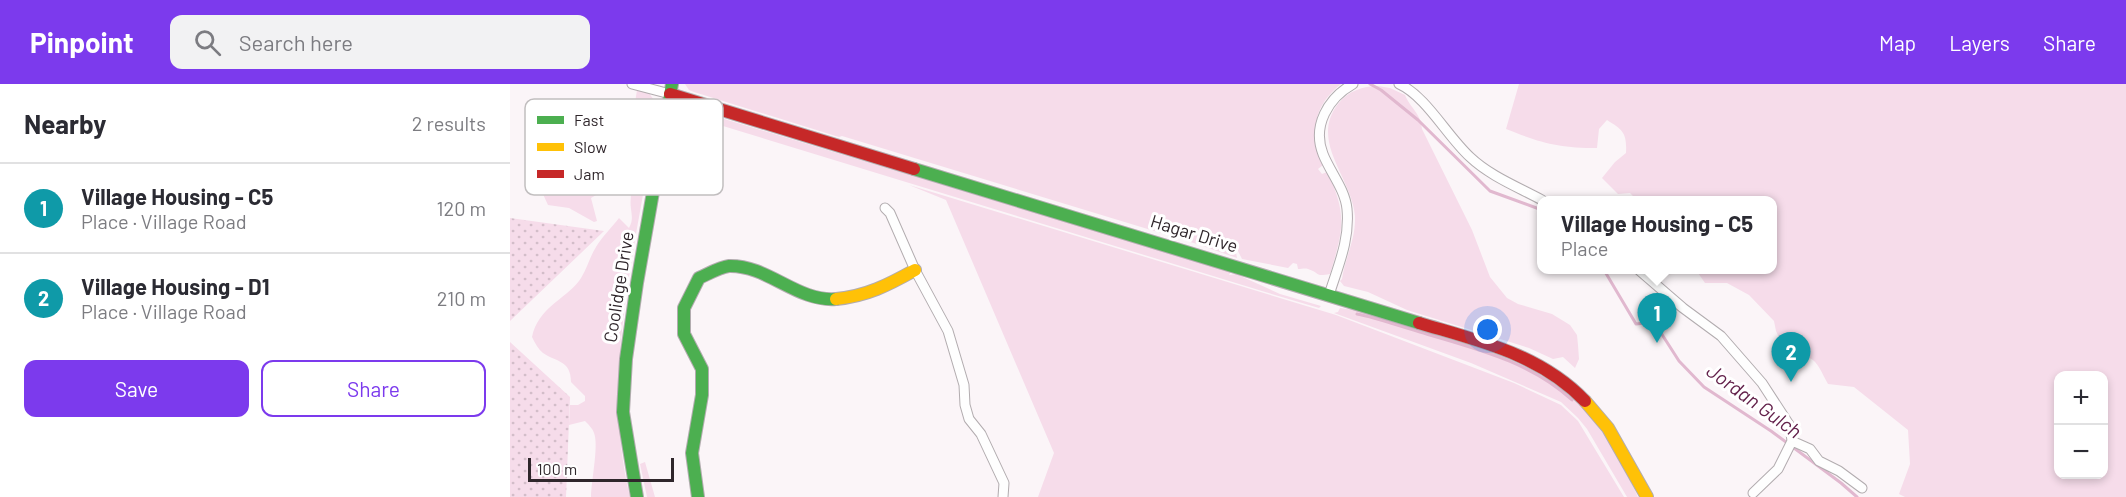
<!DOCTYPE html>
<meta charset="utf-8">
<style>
:root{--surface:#fff;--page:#f2f2f3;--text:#2b2b33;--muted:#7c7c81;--line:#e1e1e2;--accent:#7c3aed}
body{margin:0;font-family:Barlow,sans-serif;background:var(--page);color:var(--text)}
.controls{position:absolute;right:18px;bottom:18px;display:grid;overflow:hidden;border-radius:12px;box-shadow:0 3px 9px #0003}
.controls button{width:54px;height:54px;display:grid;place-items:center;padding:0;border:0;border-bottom:2px solid var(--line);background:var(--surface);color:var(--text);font:30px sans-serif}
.scale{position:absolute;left:18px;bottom:15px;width:146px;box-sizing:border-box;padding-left:6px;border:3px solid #2f262b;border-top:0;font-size:16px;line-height:21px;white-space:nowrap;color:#2f262b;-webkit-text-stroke:4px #fff;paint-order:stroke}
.you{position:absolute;left:978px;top:246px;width:21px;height:21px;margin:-15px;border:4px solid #fff;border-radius:50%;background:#1a73e8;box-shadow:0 0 0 9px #1a73e833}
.badge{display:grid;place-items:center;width:39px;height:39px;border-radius:50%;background:var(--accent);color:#fff;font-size:20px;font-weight:700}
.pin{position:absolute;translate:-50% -50px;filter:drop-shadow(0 2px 3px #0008)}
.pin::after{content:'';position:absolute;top:32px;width:21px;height:18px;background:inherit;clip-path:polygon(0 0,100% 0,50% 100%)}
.popup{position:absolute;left:1027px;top:112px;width:240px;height:78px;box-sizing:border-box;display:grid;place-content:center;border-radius:12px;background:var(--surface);filter:drop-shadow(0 2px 4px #0005);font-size:20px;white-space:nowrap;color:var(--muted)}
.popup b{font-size:22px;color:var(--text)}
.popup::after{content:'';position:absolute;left:50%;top:100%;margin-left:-12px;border:12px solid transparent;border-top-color:var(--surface)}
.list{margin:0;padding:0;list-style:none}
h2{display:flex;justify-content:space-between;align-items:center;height:78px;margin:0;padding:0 24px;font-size:26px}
h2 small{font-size:20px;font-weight:400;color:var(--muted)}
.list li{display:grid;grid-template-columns:39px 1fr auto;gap:18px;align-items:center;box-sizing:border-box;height:90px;padding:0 24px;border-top:2px solid var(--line)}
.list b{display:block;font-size:22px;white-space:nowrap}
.list p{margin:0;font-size:20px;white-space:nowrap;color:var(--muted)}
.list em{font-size:20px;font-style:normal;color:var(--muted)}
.actions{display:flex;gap:12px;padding:18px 24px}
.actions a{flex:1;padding:14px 0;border:2px solid var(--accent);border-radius:12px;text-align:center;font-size:21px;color:var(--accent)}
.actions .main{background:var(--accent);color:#fff}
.icon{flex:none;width:33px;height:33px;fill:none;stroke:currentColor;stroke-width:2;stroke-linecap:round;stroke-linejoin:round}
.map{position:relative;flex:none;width:1616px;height:413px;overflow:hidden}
header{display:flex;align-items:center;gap:36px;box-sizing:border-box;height:84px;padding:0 30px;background:var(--accent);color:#fff}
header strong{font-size:28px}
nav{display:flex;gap:33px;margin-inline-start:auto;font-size:21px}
.search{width:420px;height:54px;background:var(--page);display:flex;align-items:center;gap:15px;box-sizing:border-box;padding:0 21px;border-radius:12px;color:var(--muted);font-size:22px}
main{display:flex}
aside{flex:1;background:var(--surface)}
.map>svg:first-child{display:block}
.green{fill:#f6dcea;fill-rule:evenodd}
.park{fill:url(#park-dots)}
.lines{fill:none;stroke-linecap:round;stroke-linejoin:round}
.stream{stroke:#e1b8cf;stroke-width:3}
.street-casing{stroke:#b2acaf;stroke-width:11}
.fast-casing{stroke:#b2acaf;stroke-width:14}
.slow-casing{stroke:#b2acaf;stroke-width:14}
.jam-casing{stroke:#b2acaf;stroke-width:14}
.street{stroke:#fefefe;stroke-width:9}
.fast{stroke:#4caf50;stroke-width:12}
.slow{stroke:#ffc107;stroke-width:12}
.jam{stroke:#c62828;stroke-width:12}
.labels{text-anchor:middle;stroke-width:6;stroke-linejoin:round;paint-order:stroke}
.street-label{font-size:18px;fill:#2f262b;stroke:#fff}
.water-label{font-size:20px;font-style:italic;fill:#63214b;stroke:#fff}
.key{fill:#fff;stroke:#c1bebf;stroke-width:1.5}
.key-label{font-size:16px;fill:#2f262b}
</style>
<header>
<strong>Pinpoint</strong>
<div class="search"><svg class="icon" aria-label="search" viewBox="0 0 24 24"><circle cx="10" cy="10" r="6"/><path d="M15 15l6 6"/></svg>Search here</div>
<nav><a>Map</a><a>Layers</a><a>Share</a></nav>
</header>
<main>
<aside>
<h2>Nearby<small>2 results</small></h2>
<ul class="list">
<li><span class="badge" style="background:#0f9aa8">1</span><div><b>Village Housing - C5</b><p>Place · Village Road</p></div><em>120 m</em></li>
<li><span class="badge" style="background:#0f9aa8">2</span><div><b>Village Housing - D1</b><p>Place · Village Road</p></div><em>210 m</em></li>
</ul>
<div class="actions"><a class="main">Save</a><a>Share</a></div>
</aside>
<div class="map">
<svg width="1616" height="413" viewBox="0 0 1616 413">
<defs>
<pattern id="park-dots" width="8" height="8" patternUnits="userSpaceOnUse" patternTransform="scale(1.5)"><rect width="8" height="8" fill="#f6dcea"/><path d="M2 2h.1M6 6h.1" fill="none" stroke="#d3bdc9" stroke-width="1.8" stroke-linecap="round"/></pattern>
</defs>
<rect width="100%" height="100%" fill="#fbf5f8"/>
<path class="green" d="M175,0H831C801,24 802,48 813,81L808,85L812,90L817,88C838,130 833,147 820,190C804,193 811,189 798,185C795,184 792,185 788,185L787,180L783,179L778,184L732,175L728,167L726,168L727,174L687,160L332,52L329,53L184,8L179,6Z
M1009,0H1616V413H1395L1389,410L1400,380L1398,346L1344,303L1318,300C1305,276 1307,273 1279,269L1271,275L1263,273V264L1271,258L1266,247L1264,237L1239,211L1217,199H1195L1186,186H1262V116H1127L1120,109L1108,110L1092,94L1105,78L1116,69C1117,49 1113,46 1097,36L1089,45L1087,64C1049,64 1031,59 996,45ZM1548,292H1594V390H1548Z
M868,2L880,4L895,11C900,24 911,29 912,45L962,146L980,193L997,214L1008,220L1042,230L1060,241L1067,251L1068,261L1069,275L1065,284L1053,273L1043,275L1019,264L897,226L858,208L834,202L830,197L832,195C835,174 846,155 845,132C842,94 799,57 828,20C838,7 853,2 868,2Z
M127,6L139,9L148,22L144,51H136L133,46L127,45V30L124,25Z
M178,24L721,188L719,191L726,190L770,210L811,222L809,224L752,207L213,42L178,31Z
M52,57H55L58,61H62L61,69L63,71L66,70L68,65H73V70L87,71L88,67L103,66L98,80L99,88L93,107L81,114L87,137L84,138L59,124L38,121L32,108L38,99L50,93L52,79L43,70V63Z
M141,65C122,179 92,298 120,413H81C81,398 89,361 84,349C83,345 78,340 75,337L59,341L60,321H68L75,317V312L61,298C61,276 46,278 33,269C28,265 25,259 22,253C28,224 54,216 69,197C77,186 79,174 86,163C92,153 102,143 109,134L119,144C123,136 122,133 121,125C119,111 125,112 114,97L115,84L127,86Z
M399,101L826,231L1004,299L1051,321L1068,337L1114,413H528L544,369L436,116Z
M830,224L845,226C876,235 906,245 937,254C998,273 1051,291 1091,345C1107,366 1117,390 1128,413H1117L1077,345L1068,334L1051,318L961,279L824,229L828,228Z
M135,378L145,413H137L130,380Z"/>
<path class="park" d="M0,134L94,147L0,237Z
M0,258L60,313L56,413H0Z"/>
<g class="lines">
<path class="stream" d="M860,0L871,6L908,36L980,107L1032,126
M1094,186L1126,240L1144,238L1169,277L1194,303L1261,347L1331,399L1347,413
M847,230C868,234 889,242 910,248C963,264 1020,277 1062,316"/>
<defs>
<path id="street" d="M122,0L160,10
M889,0C916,12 937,52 960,73C980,92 1008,103 1032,116
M375,124L380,129L405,186L438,247L454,301L455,321L459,335L471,350L494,399L493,413
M1129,186L1173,224L1211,252L1252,299L1280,342L1282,357L1268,385L1243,409
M819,211C828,182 840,156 837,125C835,105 820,88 813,70C802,42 818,14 843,0
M1282,357L1300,365L1309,377L1329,387L1352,404"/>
<path id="fast" d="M404,85L909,239
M127,413L113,328L116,275L127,199L162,0
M188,413L182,369L192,311V285L174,250V224L189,194C198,190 210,183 219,182C258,181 287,218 326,215"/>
<path id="slow" d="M326,215C357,212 378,201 405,186
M1075,317L1098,344L1137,413"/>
<path id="jam" d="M160,10L404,85
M909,239C969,257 1030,270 1075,317"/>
</defs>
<use href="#street" class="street-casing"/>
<use href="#fast" class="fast-casing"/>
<use href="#slow" class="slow-casing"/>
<use href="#jam" class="jam-casing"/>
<use href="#street" class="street"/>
<use href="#fast" class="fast"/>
<use href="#slow" class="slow"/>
<use href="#jam" class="jam"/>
</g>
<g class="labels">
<g class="street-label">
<text transform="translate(684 150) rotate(17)" y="6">Hagar Drive</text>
<text transform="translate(109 203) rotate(-81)" y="6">Coolidge Drive</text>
</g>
<g class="water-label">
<text transform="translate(1244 317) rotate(36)" y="7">Jordan Gulch</text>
</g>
</g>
<rect x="15" y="15" width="198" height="96" rx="9" class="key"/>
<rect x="27" y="32" width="27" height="8" fill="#4caf50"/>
<rect x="27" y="59" width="27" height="8" fill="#ffc107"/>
<rect x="27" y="86" width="27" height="8" fill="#c62828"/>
<g class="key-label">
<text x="64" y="42">Fast</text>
<text x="64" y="69">Slow</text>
<text x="64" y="96">Jam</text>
</g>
</svg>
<div class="controls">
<button>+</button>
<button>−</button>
</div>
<div class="scale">100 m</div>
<div class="you"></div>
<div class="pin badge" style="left:1147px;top:259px;background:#0f9aa8">1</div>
<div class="popup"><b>Village Housing - C5</b>Place</div>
<div class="pin badge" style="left:1281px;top:298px;background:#0f9aa8">2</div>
</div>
</main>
